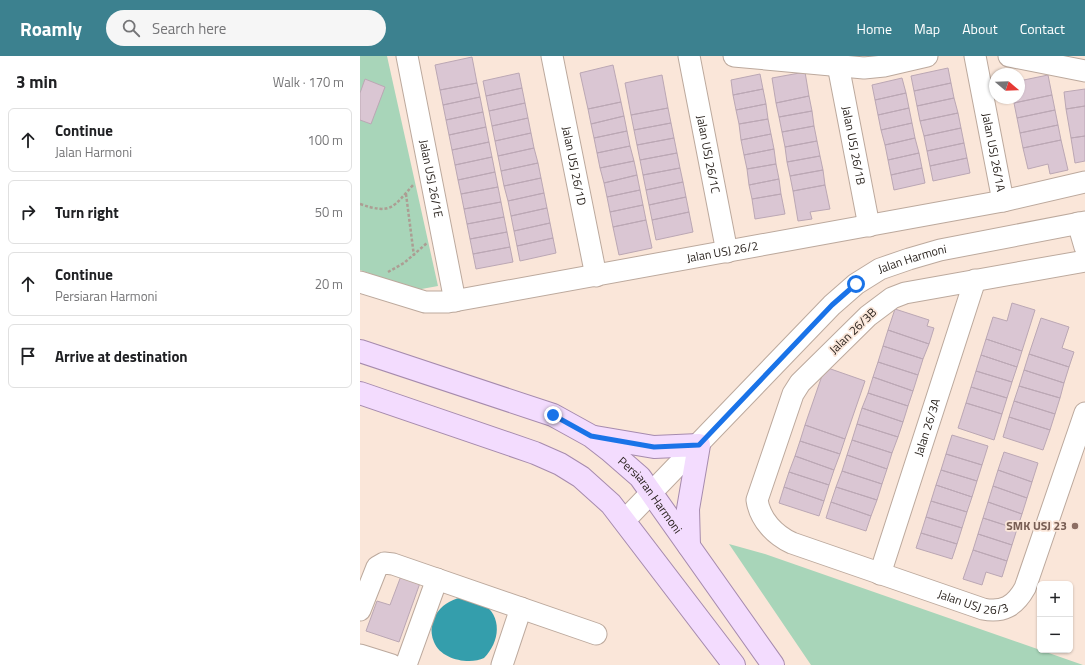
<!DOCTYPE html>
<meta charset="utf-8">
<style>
:root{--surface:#fff;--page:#f6f6f6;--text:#202124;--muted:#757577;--line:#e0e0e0;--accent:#3c818f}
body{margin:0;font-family:"Titillium Web",sans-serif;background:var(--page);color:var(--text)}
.controls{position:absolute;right:12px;bottom:12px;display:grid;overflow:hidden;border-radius:6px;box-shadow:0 1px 3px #0004}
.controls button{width:36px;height:36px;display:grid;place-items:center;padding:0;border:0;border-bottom:1px solid var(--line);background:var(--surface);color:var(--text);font:20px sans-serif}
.compass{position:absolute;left:629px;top:12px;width:36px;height:36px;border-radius:50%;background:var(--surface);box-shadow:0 1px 3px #0004;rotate:109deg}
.stop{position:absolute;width:12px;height:12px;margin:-9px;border:3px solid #1a73e8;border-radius:50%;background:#fff}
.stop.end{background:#1a73e8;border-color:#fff;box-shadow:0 1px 4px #0008}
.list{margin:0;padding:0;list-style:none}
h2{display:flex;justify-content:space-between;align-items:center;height:52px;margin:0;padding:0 16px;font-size:17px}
h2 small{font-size:13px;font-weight:400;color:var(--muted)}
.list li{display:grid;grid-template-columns:26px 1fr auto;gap:12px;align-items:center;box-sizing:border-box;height:64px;margin:0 8px 8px;padding:0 8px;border:1px solid var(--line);border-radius:6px}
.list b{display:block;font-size:15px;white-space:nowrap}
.list p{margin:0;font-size:13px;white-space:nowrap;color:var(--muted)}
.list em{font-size:13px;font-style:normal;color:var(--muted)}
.icon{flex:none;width:22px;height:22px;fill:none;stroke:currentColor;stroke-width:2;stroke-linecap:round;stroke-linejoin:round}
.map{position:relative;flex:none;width:725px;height:609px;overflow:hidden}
header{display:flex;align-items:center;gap:24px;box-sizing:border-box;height:56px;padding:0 20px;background:var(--accent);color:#fff}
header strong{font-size:19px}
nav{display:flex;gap:22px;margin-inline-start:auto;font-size:14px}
.search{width:280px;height:36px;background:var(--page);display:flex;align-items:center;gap:10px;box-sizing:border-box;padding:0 14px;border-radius:22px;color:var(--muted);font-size:15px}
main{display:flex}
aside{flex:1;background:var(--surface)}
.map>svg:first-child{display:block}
.green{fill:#a8d5b9}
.water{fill:#349eac}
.building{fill:#dac6d3;stroke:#bba7b4}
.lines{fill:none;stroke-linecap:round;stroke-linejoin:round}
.minor-casing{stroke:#bca99d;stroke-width:23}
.major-casing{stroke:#a68bae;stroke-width:24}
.path{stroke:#ac9d93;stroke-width:2.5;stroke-dasharray:3 2;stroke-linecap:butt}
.minor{stroke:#fff;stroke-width:21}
.major{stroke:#f3dcfe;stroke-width:22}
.route{stroke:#1a73e8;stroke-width:5}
.education-dot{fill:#8d6e63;stroke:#fae6d9;stroke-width:1.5}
.labels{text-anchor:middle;stroke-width:3.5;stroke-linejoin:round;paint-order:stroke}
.street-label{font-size:12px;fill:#261f1a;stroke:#fae6d9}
.education-label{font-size:12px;font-weight:bold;fill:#785e54;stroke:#fae6d9;text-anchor:end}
</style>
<header>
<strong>Roamly</strong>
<div class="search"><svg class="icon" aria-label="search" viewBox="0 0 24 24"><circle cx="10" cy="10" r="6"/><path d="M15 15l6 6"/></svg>Search here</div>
<nav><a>Home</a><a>Map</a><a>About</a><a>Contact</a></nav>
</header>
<main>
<aside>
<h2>3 min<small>Walk · 170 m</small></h2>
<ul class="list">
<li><svg class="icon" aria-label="ahead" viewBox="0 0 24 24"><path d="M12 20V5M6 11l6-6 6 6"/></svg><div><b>Continue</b><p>Jalan Harmoni</p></div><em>100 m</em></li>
<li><svg class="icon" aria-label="right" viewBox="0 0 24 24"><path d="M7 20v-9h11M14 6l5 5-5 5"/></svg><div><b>Turn right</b></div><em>50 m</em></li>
<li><svg class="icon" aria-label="ahead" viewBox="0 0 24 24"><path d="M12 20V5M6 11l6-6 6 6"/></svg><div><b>Continue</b><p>Persiaran Harmoni</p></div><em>20 m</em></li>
<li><svg class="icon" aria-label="arrive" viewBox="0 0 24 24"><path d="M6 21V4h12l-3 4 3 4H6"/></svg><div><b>Arrive at destination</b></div></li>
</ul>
</aside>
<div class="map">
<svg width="725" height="609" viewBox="0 0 725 609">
<rect width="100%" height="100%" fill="#fae6d9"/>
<path class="green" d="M0,0H27L78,230L56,234L0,214Z
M369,488L405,498L723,609H451Z"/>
<path class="water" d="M105,541C110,543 117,544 122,547C143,560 140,586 124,602C110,609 81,604 74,586C65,563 83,543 105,541Z"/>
<path class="building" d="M112,1L117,27L80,34L75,9Z
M253,9L261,46L228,53L220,17Z
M588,12L591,27L554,35L551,20Z
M445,16L449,40L416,47L412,22Z
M159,17L162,32L126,40L123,25Z
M400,18L403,33L373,39L371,24Z
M302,19L308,52L271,59L265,27Z
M688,19L692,39L654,47L653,42H659V25Z
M542,22L546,37L515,44L512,29Z
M5,23L25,31L11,68L0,64V37Z
M117,27L120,41L83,49L80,34Z
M591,27L594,42L557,50L554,35Z
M162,32L165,47L129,55L126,40Z
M403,33L406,48L376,54L373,39Z
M725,33V50L706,53L704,36Z
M546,37L549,52L518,59L515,44Z
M692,39L695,54L657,62L654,47Z
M449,40L452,55L419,61L416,47Z
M120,41L123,56L86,64L83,49Z
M594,42L598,57L560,65L557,50Z
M261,46L264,60L231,68L228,53Z
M165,47L168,62L132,70L129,55Z
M406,48L408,63L379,68L376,54Z
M725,50V80L711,82L706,53Z
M308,52L311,67L274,74L271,59Z
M549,52L552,67L521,74L518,59Z
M695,54L698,69L660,77L657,62Z
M452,55L454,70L422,76L419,61Z
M123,56L126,71L89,79L86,64Z
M598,57L601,72L564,80L560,65Z
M264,60L267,75L234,82L231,68Z
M168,62L171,77L135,85L132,70Z
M408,63L411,78L381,84L379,68Z
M311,67L314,82L277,89L274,74Z
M552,67L555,82L525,89L521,74Z
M698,69L701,84L663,92L660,77Z
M454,70L457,85L425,91L422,76Z
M126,71L129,86L92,94L89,79Z
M601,72L604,87L567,95L564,80Z
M267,75L270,90L237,97L234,82Z
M171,77L174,92L138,100L135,85Z
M411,78L414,93L384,99L381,84Z
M725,80V105L715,107L711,82Z
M314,82L317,97L280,104L277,89Z
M555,82L559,97L528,104L525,89Z
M701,84L708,114L690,118L688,108L668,113L663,92Z
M457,85L460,100L427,106L425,91Z
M129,86L132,101L95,109L92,94Z
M604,87L607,102L570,110L567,95Z
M270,90L274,105L240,112L237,97Z
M174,92L178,107L141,115L138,100Z
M414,93L416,108L387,113L384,99Z
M317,97L320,112L283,119L280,104Z
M559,97L562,112L531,119L528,104Z
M460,100L463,114L430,120L427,106Z
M132,101L135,116L98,124L95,109Z
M607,102L610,117L573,125L570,110Z
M274,105L277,119L244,127L240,112Z
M178,107L181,122L144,130L141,115Z
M416,108L419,123L389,129L387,113Z
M320,112L323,126L286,134L283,119Z
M562,112L565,127L534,134L531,119Z
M463,114L465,129L433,135L430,120Z
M135,116L138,131L101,138L98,124Z
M277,119L280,134L247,141L244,127Z
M181,122L184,137L148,145L144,130Z
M419,123L421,138L392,143L389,129Z
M323,126L326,141L289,149L286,134Z
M465,129L470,153L450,156L452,163L438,165L433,135Z
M138,131L141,146L104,153L101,138Z
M280,134L283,149L250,156L247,141Z
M184,137L187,152L151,160L148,145Z
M421,138L425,158L395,163L392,143Z
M326,141L329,156L292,164L289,149Z
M141,146L144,161L107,168L104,153Z
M283,149L286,164L253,171L250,156Z
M187,152L190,167L154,175L151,160Z
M329,156L333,176L296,184L292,164Z
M144,161L147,176L110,183L107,168Z
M286,164L292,192L259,199L253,171Z
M190,167L193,182L157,190L154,175Z
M147,176L150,191L113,198L110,183Z
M193,182L196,197L160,205L157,190Z
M150,191L153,206L116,213L113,198Z
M652,247L675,254L662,295L626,283L633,261L647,265Z
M535,253L569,264L567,270L574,272L569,288L528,274Z
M681,262L709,271L702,292L714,296L709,311L669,298Z
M528,274L569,288L563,303L523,290Z
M626,283L662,295L657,311L621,299Z
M523,290L563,303L558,319L518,306Z
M669,298L709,311L704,327L664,314Z
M621,299L657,311L652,326L616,315Z
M518,306L558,319L553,335L513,321Z
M465,311L505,325L485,383L445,369Z
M664,314L704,327L700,342L659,330Z
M616,315L652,326L647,342L611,331Z
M513,321L553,335L548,350L508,337Z
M659,330L700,342L695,358L654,345Z
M611,331L647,342L642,358L606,347Z
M508,337L548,350L543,366L502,352Z
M654,345L695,358L690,374L649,361Z
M606,347L642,358L634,384L598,372Z
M502,352L543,366L538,381L497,368Z
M649,361L690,374L683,394L643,381Z
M497,368L538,381L532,397L492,384Z
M445,369L485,383L480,398L440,385Z
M592,379L628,390L622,409L586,398Z
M492,384L532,397L527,413L487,399Z
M440,385L480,398L474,414L435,400Z
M644,396L678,407L672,426L638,414Z
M586,398L622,409L617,425L581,414Z
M487,399L527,413L522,428L482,415Z
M435,400L474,414L469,429L429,416Z
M581,414L617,425L612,441L576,429Z
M638,414L672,426L667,442L633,430Z
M482,415L522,428L517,444L476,431Z
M429,416L469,429L464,445L424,431Z
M576,429L612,441L607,456L571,445Z
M633,430L667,442L662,458L628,446Z
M424,431L464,445L459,460L419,447Z
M476,431L517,444L511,460L471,446Z
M571,445L607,456L602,472L566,461Z
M471,446L511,460L506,475L466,462Z
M628,446L662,458L657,473L623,462Z
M566,461L602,472L597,488L561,477Z
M623,462L657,473L652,489L618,478Z
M561,477L597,488L592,503L556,492Z
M618,478L652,489L647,505L613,494Z
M613,494L647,505L642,521L626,516L622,529L603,523Z
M41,520L60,527L39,586L6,575L17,545L30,549Z"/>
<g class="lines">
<defs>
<g id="minor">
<path id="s1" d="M47,0L95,245"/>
<path id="s2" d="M192,0L236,220"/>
<path id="s3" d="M329,0L367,196"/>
<path d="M374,0L504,12L524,10L567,0"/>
<path id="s4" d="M615,0L643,145"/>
<path d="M649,0L725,15"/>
<path id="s5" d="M478,9L509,170"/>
<path d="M718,167L725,191"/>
<path id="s6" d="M725,205L545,237L532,242L508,260L440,327L433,338L397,444C400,464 415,479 432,487L623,553C643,557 655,550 665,532L725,357"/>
<path id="s7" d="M0,226L65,246H88L643,145L725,126"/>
<path id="s8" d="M264,465L472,249L496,228L520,213L549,203L580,194L725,166"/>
<path id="s9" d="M520,518L615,224"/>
<path d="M0,554L17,511L24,507L33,508L236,578"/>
<path d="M0,599L32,609"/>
<path d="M46,609L77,523"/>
<path d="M142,609L161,552"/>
</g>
<g id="major">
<path id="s10" d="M0,295L193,359L231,380L249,394L280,421L413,609"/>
<path d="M0,337L175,397L200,408L221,421L251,448L374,609"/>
<path d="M235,381L294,391L339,389L328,453L329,490"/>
</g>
</defs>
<use href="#minor" class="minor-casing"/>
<use href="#major" class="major-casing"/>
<path class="path" d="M46,138L54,200
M0,148C32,159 33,151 54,128
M28,216L44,207L67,187"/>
<use href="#minor" class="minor"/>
<use href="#major" class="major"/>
</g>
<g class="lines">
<path class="route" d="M193,359L231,380L294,391L339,389L472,249L496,228"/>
</g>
<circle class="education-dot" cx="715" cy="470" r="4"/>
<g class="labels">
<g class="street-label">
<text dy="4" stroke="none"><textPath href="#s5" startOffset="82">Jalan USJ 26/1B</textPath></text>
<text dy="4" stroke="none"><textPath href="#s4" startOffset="98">Jalan USJ 26/1A</textPath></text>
<text dy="4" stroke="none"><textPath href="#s3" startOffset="100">Jalan USJ 26/1C</textPath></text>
<text dy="4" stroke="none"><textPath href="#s2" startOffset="112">Jalan USJ 26/1D</textPath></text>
<text dy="4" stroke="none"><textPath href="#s1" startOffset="125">Jalan USJ 26/1E</textPath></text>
<text dy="4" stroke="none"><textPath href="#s7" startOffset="370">Jalan USJ 26/2</textPath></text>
<text dy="4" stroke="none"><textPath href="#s8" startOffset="394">Jalan Harmoni</textPath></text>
<text transform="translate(493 275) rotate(-44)" y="4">Jalan 26/3B</text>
<text dy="4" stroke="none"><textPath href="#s9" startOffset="154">Jalan 26/3A</textPath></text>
<text dy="4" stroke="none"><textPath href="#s10" startOffset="331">Persiaran Harmoni</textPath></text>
<text dy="4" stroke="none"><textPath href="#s6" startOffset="696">Jalan USJ 26/3</textPath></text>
</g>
<g class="education-label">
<text x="707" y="474">SMK USJ 23</text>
</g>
</g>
</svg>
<div class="controls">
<button>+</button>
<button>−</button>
</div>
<svg class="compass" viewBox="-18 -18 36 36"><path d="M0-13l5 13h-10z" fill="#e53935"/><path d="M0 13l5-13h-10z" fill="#757577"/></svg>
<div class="stop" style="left:496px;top:228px"></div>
<div class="stop end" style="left:193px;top:359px"></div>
</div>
</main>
